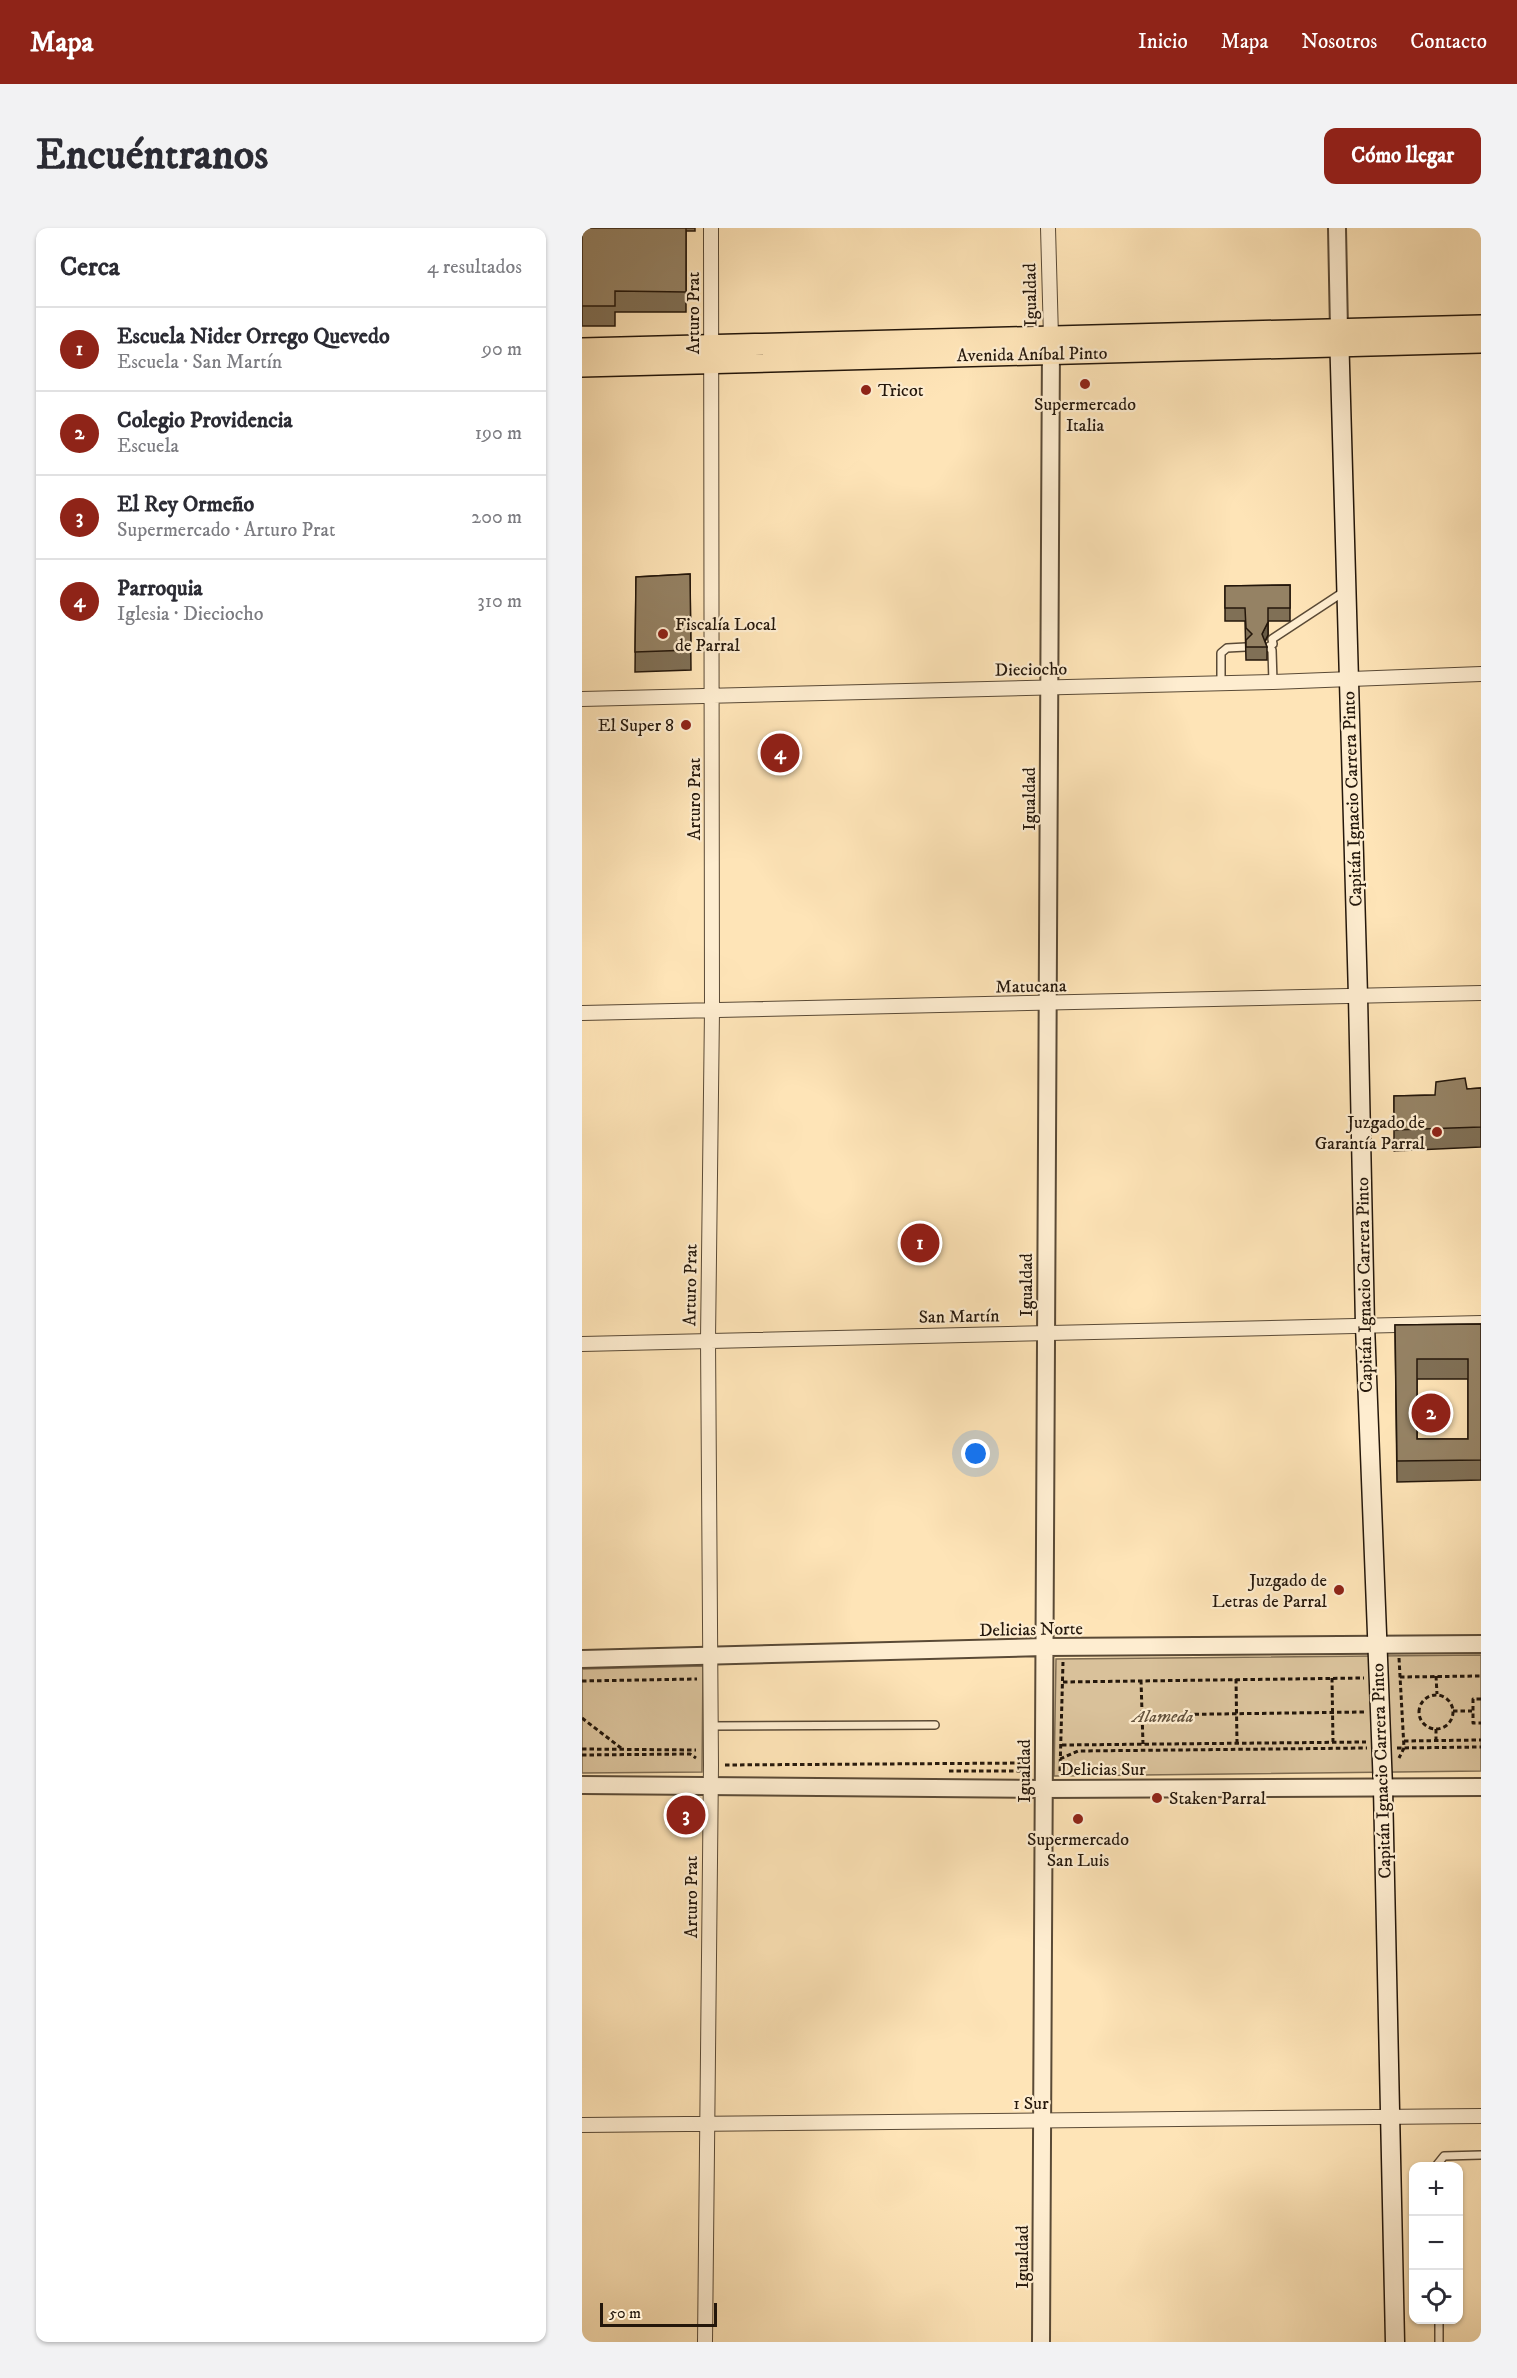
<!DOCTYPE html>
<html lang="es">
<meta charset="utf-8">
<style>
:root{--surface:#fff;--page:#f2f2f3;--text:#2b2b33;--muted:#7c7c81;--line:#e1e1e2;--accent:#8f2418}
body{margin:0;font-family:"IM FELL DW Pica",serif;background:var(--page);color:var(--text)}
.controls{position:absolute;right:18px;bottom:18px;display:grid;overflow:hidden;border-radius:12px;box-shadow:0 2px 4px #0004}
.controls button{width:54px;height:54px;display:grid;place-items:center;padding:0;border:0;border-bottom:2px solid var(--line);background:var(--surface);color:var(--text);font:30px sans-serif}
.scale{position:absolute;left:18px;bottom:15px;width:117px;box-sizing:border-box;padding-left:6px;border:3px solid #24170b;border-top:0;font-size:16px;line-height:21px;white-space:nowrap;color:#24170b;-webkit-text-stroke:4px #feedd0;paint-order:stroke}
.you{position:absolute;left:394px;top:1226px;width:21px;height:21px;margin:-15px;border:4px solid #fff;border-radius:50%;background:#1a73e8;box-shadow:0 0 0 9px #1a73e833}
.badge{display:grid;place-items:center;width:39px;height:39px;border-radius:50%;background:var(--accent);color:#fff;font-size:20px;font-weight:700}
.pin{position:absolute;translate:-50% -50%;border:3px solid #fff;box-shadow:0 2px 6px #0006}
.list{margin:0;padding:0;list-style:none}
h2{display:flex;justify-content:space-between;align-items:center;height:78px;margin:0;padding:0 24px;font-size:26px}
h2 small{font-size:20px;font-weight:400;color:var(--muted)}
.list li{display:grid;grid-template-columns:39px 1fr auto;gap:18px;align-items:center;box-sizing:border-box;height:84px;padding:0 24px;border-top:2px solid var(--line)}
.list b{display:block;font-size:22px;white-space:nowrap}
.list p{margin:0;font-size:20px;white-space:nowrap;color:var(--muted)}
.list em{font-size:20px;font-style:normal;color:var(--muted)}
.icon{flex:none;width:33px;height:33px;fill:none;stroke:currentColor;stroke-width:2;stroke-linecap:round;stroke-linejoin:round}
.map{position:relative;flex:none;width:899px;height:2114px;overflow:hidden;border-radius:12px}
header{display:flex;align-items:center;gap:36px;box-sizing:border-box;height:84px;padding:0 30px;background:var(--accent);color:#fff}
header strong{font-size:28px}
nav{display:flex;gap:33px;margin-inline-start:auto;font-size:21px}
.intro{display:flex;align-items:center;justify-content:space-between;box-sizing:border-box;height:144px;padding:0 36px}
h1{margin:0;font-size:42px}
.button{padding:15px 27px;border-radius:12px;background:var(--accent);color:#fff;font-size:21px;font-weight:700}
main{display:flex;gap:36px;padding:0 36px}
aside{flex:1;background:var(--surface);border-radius:12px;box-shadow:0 2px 4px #0004}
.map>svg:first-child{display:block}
.green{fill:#d9c19a;stroke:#7e6c52;stroke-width:1.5}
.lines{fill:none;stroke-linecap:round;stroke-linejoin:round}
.service-casing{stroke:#5a4a36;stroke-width:10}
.minor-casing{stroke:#5a4a36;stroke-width:16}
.tertiary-casing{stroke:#5a4a36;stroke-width:20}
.secondary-casing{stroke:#24170b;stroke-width:21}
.primary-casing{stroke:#24170b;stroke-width:24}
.path{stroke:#24170b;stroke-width:3;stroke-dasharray:4.5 3;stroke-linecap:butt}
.service{stroke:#feedd0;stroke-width:7}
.minor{stroke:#feedd0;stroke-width:14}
.tertiary{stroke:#feedd0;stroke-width:16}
.secondary{stroke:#feedd0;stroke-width:18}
.primary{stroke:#fee4b7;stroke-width:21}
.wall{fill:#807056;stroke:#24170b;stroke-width:1.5;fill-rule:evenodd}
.shaded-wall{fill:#685b46;stroke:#24170b;stroke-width:1.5}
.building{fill:#958264;stroke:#24170b;stroke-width:1.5;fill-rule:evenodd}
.poi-dot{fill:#8f2418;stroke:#feedd0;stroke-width:2}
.labels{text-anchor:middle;stroke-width:4.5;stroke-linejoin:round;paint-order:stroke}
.street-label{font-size:18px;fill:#24170b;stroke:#feedd0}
.poi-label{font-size:18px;fill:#24170b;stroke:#feedd0;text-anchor:start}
.park-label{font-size:18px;font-style:italic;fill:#63523d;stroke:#feedd0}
</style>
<header>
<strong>Mapa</strong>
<nav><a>Inicio</a><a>Mapa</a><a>Nosotros</a><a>Contacto</a></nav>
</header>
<div class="intro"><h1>Encuéntranos</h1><a class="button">Cómo llegar</a></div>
<main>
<aside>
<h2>Cerca<small>4 resultados</small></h2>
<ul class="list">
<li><span class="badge">1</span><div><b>Escuela Nider Orrego Quevedo</b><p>Escuela · San Martín</p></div><em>90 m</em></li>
<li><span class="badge">2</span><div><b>Colegio Providencia</b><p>Escuela</p></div><em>190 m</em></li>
<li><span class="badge">3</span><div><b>El Rey Ormeño</b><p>Supermercado · Arturo Prat</p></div><em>200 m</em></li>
<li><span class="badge">4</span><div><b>Parroquia</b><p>Iglesia · Dieciocho</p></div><em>310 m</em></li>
</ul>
</aside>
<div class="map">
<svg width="899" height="2114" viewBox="0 0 899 2114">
<rect width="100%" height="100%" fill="#fee4b7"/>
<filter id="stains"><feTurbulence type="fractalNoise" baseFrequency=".00333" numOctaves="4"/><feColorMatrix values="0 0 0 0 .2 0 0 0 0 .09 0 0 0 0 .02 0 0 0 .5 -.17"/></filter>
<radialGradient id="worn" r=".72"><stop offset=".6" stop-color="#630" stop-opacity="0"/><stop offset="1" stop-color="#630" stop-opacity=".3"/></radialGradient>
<path class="green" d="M899,1427V1543L472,1548L474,1431Z
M121,1438L120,1544L0,1545V1441Z"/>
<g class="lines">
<defs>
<path id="service" d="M691,454L690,422L686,419L691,416L690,411L763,363
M639,455V425L645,420L664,419
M128,1498L353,1497
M854,1938L862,1928L899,1927
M857,2092V2114"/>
<path id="minor" d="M466,0L469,109
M0,471L691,454L899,446
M0,785L899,765
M0,1116L899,1095
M0,1897L899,1888
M123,2114L129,1537L126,1112L130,782L129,0"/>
<path id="tertiary" d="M755,0L757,102
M0,1431L462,1419L899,1416
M0,1557L461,1561L899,1559
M459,2114L469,114"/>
<path id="secondary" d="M757,103L776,768L783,1097L801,1560L813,2114"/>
<path id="primary" d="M0,121L899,98
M0,138L899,114"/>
</defs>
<use href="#service" class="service-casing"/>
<use href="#minor" class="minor-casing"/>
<use href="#tertiary" class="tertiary-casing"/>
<use href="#secondary" class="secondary-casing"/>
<use href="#primary" class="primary-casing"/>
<path class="path" d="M817,1430L822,1520L817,1530
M854,1448L855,1466
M818,1449L899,1448
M750,1450L751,1514
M654,1451L655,1515
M559,1452L561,1516
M0,1453L115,1451
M481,1454L782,1450
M837 1484a17 17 0 1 1 34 0a17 17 0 1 1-34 0Z
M899,1471H891V1495H899
M871,1483H890
M560,1487L782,1484
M0,1490L39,1520
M854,1501V1512
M822,1513L899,1512
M480,1517L784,1514
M815,1520L899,1519
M0,1521L114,1522
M0,1527L108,1526L114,1530
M478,1531L496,1523L785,1520
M143,1537L446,1535
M367,1543H447
M478,1543L481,1434"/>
<use href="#service" class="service"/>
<use href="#minor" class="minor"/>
<use href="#tertiary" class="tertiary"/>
<use href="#secondary" class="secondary"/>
<use href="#primary" class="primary"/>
</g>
<path class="wall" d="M0,0H113V3H104V84H33V98H0Z
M108,346L109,442L53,444L54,349Z
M708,357V393H686V407L683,414L685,419V432H664L663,393H643V358Z
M899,860V919L812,923V868L853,867L885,861Z
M899,1096V1252L815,1254L813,1097ZM835,1151H886V1211H835Z"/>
<path class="shaded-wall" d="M686,394V407L680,419V406Z"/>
<path class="building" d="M0,0H104V64L33,63V78H0Z
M108,346L109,422L53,424L54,349Z
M708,357V380H686V394L680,406L685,419H664V412L670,406L664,400L663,380H643V358Z
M883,850L885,861L899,860V899L812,902V868L853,867L854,854Z
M899,1096V1232L815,1233L813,1097ZM835,1131H886V1211H835Z"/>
<g class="poi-dot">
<circle cx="503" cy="156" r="6"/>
<circle cx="284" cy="162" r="6"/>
<circle cx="81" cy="406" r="6"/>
<circle cx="104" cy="497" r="6"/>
<circle cx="855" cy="904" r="6"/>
<circle cx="757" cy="1362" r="6"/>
<circle cx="575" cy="1570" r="6"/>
<circle cx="496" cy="1591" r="6"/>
</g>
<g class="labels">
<g class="street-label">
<text transform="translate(448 67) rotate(-91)" y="6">Igualdad</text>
<text transform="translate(111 85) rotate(-90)" y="6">Arturo Prat</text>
<text transform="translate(450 126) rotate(-1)" y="6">Avenida Aníbal Pinto</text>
<text transform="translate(449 441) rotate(-1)" y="6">Dieciocho</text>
<text transform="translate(112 571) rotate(-90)" y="6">Arturo Prat</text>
<text transform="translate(447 571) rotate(-90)" y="6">Igualdad</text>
<text transform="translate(770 571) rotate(-92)" y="6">Capitán Ignacio Carrera Pinto</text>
<text transform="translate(449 758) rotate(-1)" y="6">Matucana</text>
<text transform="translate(108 1057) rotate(-89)" y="6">Arturo Prat</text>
<text transform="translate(444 1057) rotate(-90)" y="6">Igualdad</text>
<text transform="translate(782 1057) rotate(-91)" y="6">Capitán Ignacio Carrera Pinto</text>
<text transform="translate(377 1088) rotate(-1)" y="6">San Martín</text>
<text transform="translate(449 1401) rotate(-1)" y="6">Delicias Norte</text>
<text x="521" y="1547">Delicias Sur</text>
<text transform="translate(442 1543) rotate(-90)" y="6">Igualdad</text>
<text transform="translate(799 1543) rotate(-92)" y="6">Capitán Ignacio Carrera Pinto</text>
<text transform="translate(109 1669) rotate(-90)" y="6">Arturo Prat</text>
<text x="449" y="1881">1 Sur</text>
<text transform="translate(440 2029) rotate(-90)" y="6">Igualdad</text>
</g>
<g class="poi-label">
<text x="296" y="168">Tricot</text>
<text x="503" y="182" text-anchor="middle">Supermercado<tspan x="503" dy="21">Italia</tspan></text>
<text x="93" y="402">Fiscalía Local<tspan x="93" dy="21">de Parral</tspan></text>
<text x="92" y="503" text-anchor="end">El Super 8</text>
<text x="843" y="900" text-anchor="end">Juzgado de<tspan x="843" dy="21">Garantía Parral</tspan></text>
<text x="745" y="1358" text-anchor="end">Juzgado de<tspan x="745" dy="21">Letras de Parral</tspan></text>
<text x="587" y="1576">Staken Parral</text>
<text x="496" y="1617" text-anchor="middle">Supermercado<tspan x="496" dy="21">San Luis</tspan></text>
</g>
<g class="park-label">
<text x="581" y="1494">Alameda</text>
</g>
</g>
<rect width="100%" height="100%" filter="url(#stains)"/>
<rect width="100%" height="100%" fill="url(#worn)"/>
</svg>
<div class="controls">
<button>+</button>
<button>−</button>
<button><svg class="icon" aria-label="locate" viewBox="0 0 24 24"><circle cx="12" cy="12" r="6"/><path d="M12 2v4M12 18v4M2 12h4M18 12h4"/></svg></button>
</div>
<div class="scale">50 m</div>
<div class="you"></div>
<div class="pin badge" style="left:338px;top:1015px">1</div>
<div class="pin badge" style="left:849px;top:1185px">2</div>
<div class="pin badge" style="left:104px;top:1587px">3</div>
<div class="pin badge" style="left:198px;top:525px">4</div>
</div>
</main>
